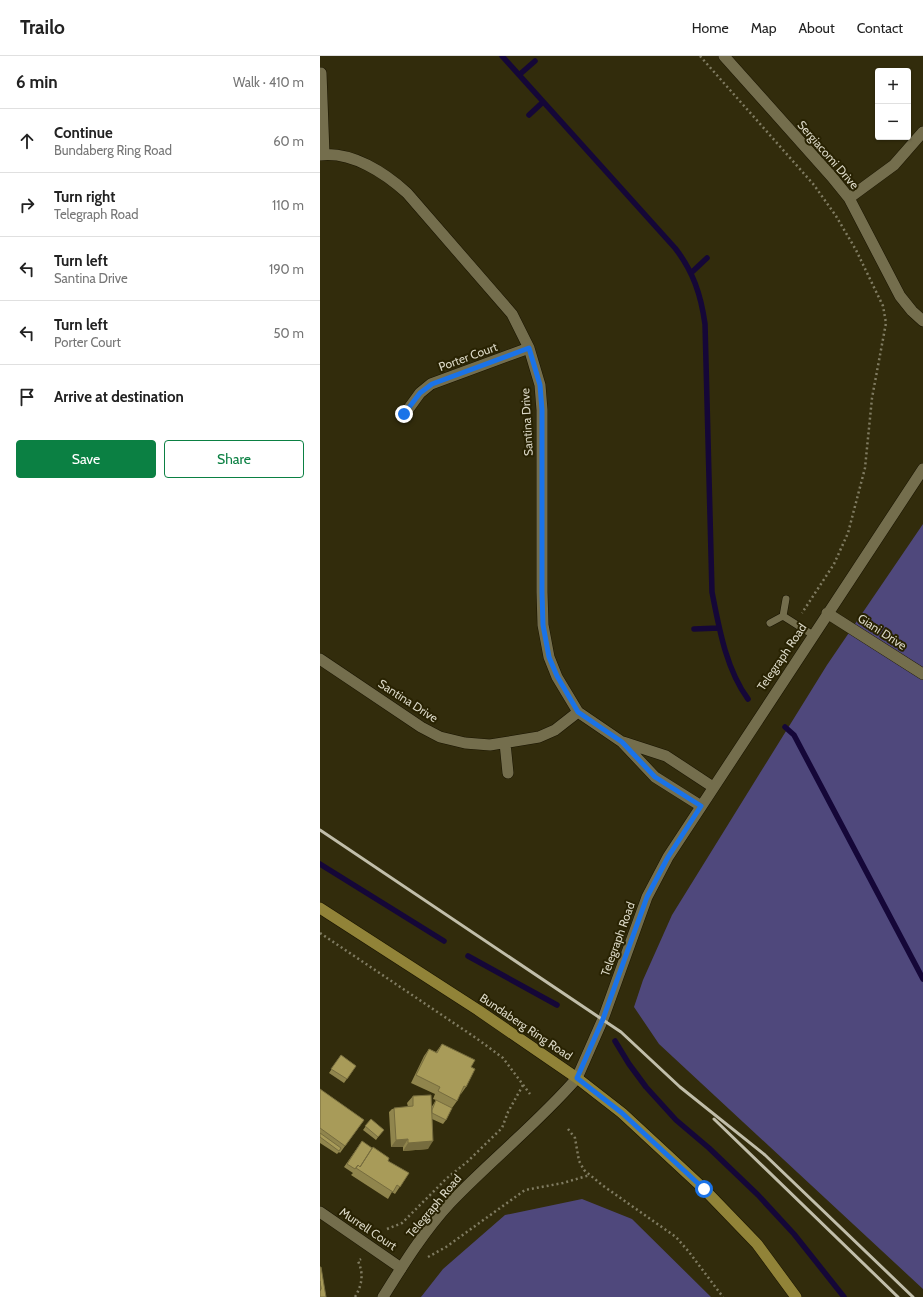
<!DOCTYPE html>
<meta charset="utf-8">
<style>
:root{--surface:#fff;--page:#f6f6f6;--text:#222;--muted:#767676;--line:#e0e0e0;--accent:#0b8043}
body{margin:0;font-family:Cabin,sans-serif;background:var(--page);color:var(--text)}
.controls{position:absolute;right:12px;top:12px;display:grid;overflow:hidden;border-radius:4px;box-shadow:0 1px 3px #0004}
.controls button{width:36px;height:36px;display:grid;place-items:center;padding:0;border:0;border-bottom:1px solid var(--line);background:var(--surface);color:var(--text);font:20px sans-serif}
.stop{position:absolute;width:12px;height:12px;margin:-9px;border:3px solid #1a73e8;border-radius:50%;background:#fff}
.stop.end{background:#1a73e8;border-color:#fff;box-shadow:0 1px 4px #0008}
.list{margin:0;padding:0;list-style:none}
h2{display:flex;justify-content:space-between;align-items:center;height:52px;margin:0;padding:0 16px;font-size:17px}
h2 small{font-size:13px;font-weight:400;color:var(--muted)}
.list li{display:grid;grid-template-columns:26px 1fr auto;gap:12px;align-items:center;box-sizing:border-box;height:64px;padding:0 16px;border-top:1px solid var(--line)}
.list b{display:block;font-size:15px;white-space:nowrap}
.list p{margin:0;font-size:13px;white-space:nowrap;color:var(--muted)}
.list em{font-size:13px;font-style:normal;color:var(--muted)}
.actions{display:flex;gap:8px;padding:12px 16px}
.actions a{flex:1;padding:9px 0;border:1px solid var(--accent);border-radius:4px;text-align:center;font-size:14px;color:var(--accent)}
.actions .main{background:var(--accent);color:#fff}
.icon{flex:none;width:22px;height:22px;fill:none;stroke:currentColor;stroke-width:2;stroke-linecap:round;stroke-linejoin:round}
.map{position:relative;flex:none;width:603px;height:1241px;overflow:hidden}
header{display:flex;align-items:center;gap:24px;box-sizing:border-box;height:56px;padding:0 20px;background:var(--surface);border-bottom:1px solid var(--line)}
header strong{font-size:19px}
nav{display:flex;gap:22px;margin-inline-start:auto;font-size:14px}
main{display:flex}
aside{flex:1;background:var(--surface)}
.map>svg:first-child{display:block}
.green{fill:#4f487c}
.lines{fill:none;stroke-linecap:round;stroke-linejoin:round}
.stream{stroke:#150738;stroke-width:5.5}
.service-casing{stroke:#191400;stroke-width:8}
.minor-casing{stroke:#191400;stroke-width:12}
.tertiary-casing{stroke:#191400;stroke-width:12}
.primary-casing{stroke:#191400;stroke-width:12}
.path{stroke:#807c62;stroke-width:2.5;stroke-dasharray:2 3;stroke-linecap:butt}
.service{stroke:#746e4d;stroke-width:7}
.minor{stroke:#746e4d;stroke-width:11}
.tertiary{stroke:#746e4d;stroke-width:11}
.primary{stroke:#918338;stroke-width:11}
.rail{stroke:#c1beaa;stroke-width:3}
.wall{fill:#90854d}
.shaded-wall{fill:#766c3e}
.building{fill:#a89b59;stroke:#766c3e}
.route{stroke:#1a73e8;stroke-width:5}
.labels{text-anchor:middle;stroke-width:4;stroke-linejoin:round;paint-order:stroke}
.street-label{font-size:12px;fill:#dad7c5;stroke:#282202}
</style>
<header>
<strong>Trailo</strong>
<nav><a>Home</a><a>Map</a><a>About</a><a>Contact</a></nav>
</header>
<main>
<aside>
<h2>6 min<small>Walk · 410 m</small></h2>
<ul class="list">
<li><svg class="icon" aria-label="ahead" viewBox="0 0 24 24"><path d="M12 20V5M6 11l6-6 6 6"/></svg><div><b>Continue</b><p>Bundaberg Ring Road</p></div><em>60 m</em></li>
<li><svg class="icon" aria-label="right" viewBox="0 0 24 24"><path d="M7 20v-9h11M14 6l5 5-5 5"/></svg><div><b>Turn right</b><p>Telegraph Road</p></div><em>110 m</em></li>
<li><svg class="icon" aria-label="left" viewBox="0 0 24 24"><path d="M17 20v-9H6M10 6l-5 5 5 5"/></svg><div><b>Turn left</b><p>Santina Drive</p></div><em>190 m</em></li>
<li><svg class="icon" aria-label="left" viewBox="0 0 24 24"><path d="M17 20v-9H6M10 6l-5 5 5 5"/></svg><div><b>Turn left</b><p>Porter Court</p></div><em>50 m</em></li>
<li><svg class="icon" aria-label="arrive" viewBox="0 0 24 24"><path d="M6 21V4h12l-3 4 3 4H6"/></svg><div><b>Arrive at destination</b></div></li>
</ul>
<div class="actions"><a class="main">Save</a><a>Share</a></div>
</aside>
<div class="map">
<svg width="603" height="1241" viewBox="0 0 603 1241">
<rect width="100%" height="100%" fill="#322c0c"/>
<path class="green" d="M603,468V1233L339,988L314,951L323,924L352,859L507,609Z
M262,1143L312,1163L391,1241H101L123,1213L185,1159Z"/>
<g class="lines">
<path class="stream" d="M182,0L355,192C373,215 381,239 385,268L392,536C399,572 406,613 428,643
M199,19L215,5
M209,59L223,46
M371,217L387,202
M374,573L399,572
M465,671L474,679L603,923
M0,808L124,885
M148,900L237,949
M295,985L309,1008L326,1031L356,1064L389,1092L438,1139L474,1178L524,1241"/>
<defs>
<path id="service" d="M463,560L493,579
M450,567L463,560L466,543"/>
<path id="minor" d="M404,0L512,121L529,142L580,240L592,255L603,265
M1,17L4,98
M0,99C32,95 65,117 87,137L192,258L209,292L220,329L222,354V536L223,569L229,601L237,621L258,656L302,686L335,721L381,750
M529,142L574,109L603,76
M84,359L100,337L111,328L209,292
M507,557L603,618
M0,603L101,671L120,681L145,687L170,689L219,681L235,674L258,656
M303,686L346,700L393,731
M185,687L188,717
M257,1022L283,963L327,841L348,801L603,413
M0,1156L81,1212"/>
<path id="tertiary" d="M63,1241C83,1209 104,1175 130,1147C171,1104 218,1067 257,1022"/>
<path id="primary" d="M0,852L158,954L257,1022L302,1057L384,1133L437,1188L476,1241"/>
</defs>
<use href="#service" class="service-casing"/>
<use href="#minor" class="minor-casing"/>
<use href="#tertiary" class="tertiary-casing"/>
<use href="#primary" class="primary-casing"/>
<path class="path" d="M380,0L494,129L516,160L536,194L563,250L566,267L552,342L545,412L528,477L514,508L482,557
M0,877L156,982L183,1002L210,1038
M248,1073L255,1082L259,1105L264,1114L282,1129L356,1181L369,1196L403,1241
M67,1173L82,1167L127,1122L147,1106L182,1072L188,1056L203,1029
M108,1201L126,1191L205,1134L243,1127L270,1119
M35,1241C42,1229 44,1218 38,1205L41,1203"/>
<use href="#service" class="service"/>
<use href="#minor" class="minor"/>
<use href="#tertiary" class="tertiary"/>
<use href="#primary" class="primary"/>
<path class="rail" d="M0,774L301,976L360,1031L445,1099L593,1241
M394,1063L578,1241"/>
</g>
<path class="wall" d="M122,988L151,1011L146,1031L141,1038L140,1037L137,1045L132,1052L126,1064L123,1068L112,1063L108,1093L83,1095V1091H71L69,1056L72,1053L88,1051L87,1047L93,1040L111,1052L116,1044L113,1043L115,1038L91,1027L104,1000L109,993L116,996Z
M21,999L36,1010L24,1027L9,1017Z
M0,1033L44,1064L20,1097L19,1096L17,1098L0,1087Z
M51,1063L61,1077L56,1084L43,1074Z
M42,1085L68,1105L89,1117L75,1138L72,1136L68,1143L31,1119L33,1117L24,1111Z"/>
<path class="shaded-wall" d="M88,1083L83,1091H71L76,1084Z
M113,1085L108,1093L83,1095L88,1087Z"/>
<path class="building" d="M122,988L155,1004L151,1011L155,1013L146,1031L144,1030L137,1045L118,1035L120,1031L96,1019L109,993L117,997Z
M21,999L36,1010L27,1023L11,1013Z
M0,1033L44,1064L25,1090L0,1072Z
M111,1039L113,1085L88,1087V1083L76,1084L74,1052L93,1050V1040Z
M116,1044L132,1052L126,1064L112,1057V1054Z
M51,1063L64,1074L58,1081L45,1070Z
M0,1077L21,1092L19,1095L0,1081Z
M42,1085L52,1092L40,1111L38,1109L35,1113L27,1108Z
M53,1091L69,1102L68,1105L89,1117L80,1131L77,1129L73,1136L36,1112L38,1109L40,1111Z
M0,1211H1L6,1241H0V1235L1,1233L0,1225Z
M0,1225L1,1233H0Z"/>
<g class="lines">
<path class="route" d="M84,358L100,337L112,328L209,292L220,329L222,354V536L223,569L229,601L237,620L258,656L302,686L335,721L381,750L348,801L327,841L283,963L257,1022L302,1057L384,1133"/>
</g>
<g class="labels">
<g class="street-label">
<text transform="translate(508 99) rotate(49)" y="4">Sergiacomi Drive</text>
<text transform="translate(148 301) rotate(-20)" y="4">Porter Court</text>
<text transform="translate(207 366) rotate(-93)" y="4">Santina Drive</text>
<text transform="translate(562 576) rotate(33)" y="4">Giani Drive</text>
<text transform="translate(462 601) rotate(-56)" y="4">Telegraph Road</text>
<text transform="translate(88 645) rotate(33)" y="4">Santina Drive</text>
<text transform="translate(298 883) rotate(-70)" y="4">Telegraph Road</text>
<text transform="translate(206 971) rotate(34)" y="4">Bundaberg Ring Road</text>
<text transform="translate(114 1150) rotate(-50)" y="4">Telegraph Road</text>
<text transform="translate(48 1173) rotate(34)" y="4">Murrell Court</text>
</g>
</g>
</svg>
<div class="controls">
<button>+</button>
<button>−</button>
</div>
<div class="stop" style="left:384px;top:1133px"></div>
<div class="stop end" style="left:84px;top:358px"></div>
</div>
</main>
